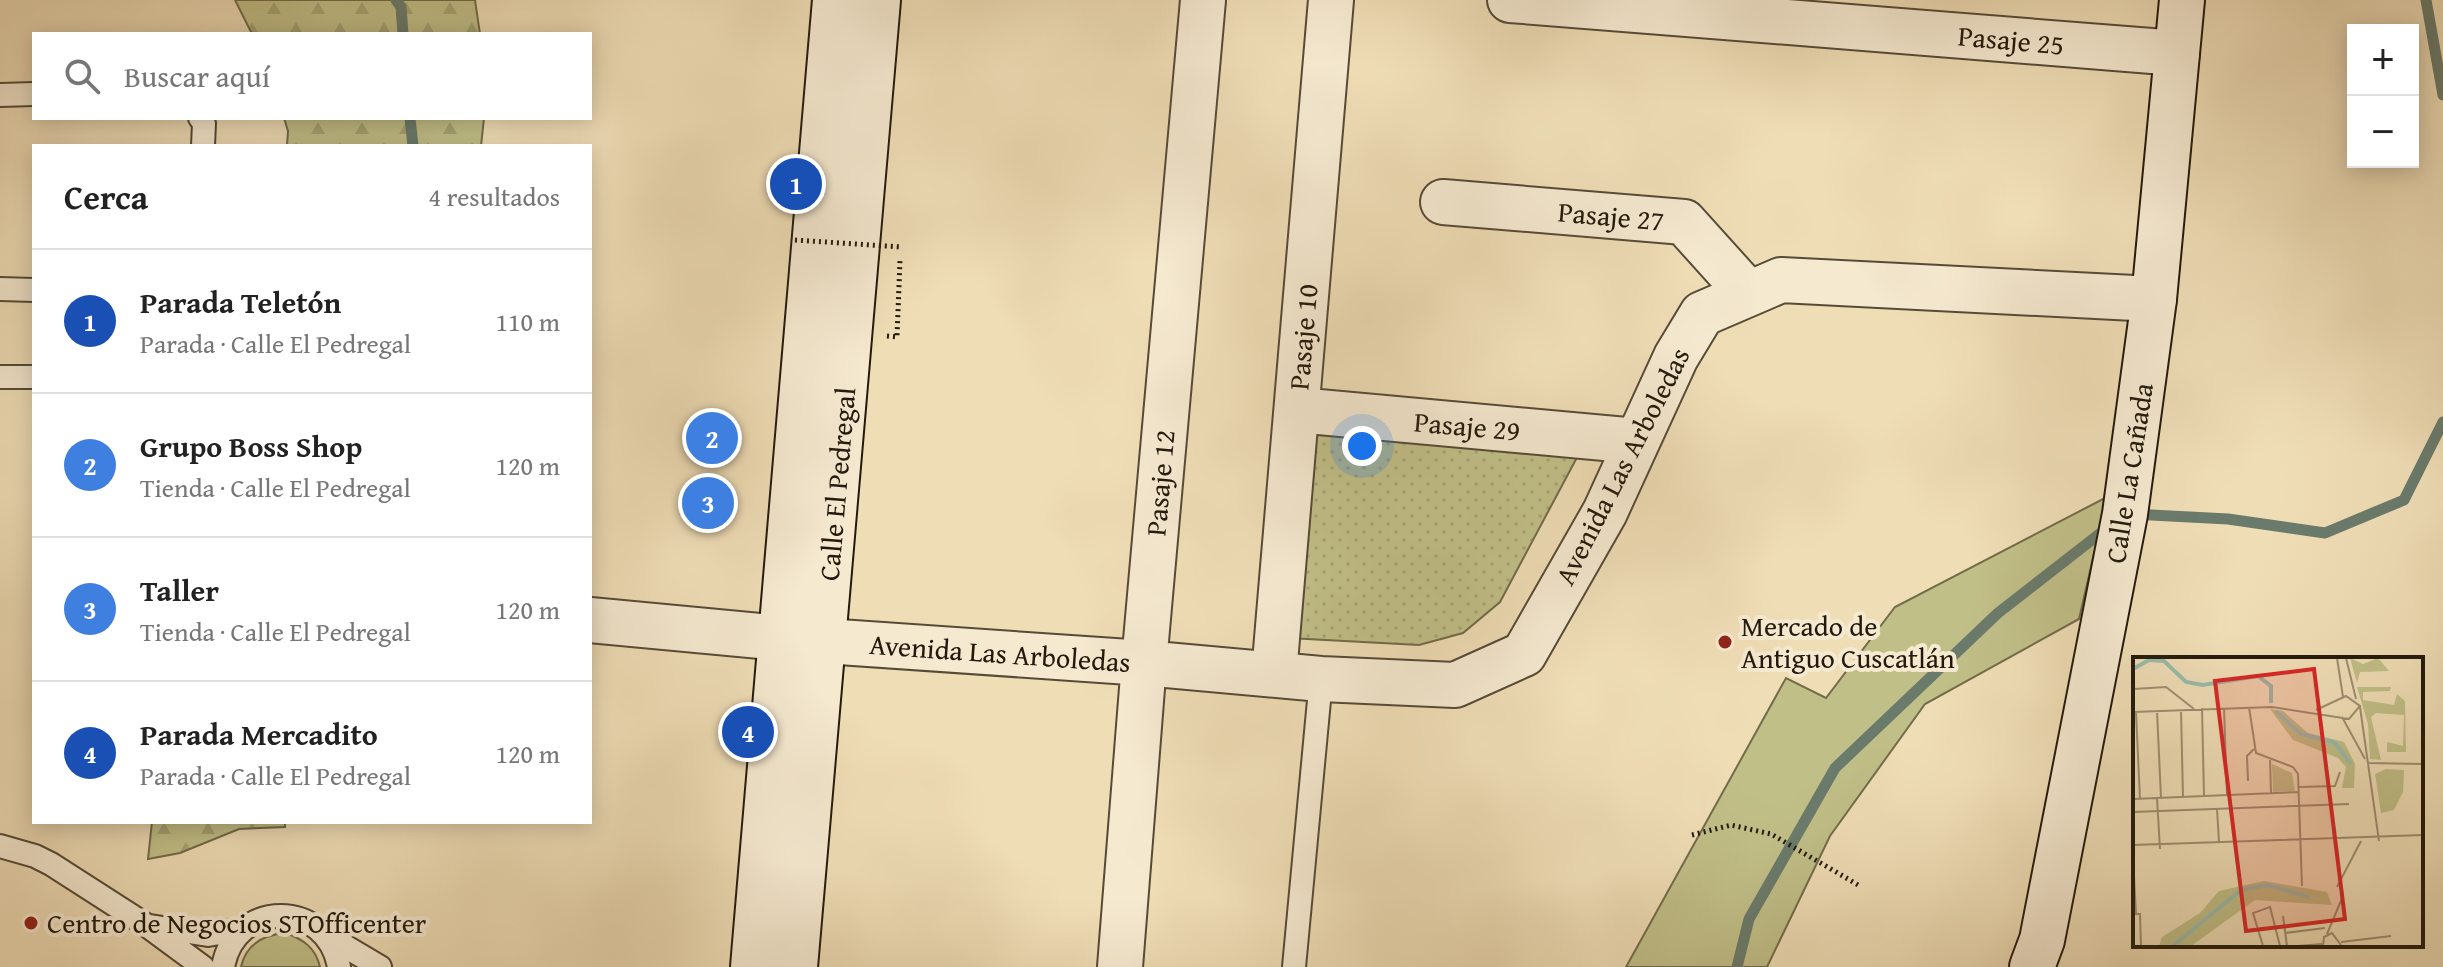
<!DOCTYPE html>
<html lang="es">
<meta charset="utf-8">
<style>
:root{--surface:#fff;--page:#f2f2f2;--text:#222;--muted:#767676;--line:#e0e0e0;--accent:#111827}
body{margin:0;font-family:"Gentium Book Plus",serif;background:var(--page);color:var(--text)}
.controls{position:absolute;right:24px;top:24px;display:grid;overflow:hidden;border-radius:0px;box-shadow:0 4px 20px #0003}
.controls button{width:72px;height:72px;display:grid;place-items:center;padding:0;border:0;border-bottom:2px solid var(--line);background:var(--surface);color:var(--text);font:40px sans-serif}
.you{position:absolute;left:1362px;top:446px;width:28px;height:28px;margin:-20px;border:6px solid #fff;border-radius:50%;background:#1a73e8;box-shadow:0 0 0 12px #1a73e833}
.badge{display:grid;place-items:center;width:52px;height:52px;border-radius:50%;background:var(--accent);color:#fff;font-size:26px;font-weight:700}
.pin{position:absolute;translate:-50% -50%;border:4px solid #fff;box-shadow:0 2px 8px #0006}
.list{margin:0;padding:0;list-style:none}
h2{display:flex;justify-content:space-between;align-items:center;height:104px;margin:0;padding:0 32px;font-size:34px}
h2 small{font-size:26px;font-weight:400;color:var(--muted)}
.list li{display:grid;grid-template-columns:52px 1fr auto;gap:24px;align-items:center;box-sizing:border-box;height:144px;padding:0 32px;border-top:2px solid var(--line)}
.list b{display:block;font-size:30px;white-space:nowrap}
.list p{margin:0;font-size:26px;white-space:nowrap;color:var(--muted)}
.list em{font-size:26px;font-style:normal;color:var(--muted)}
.icon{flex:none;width:44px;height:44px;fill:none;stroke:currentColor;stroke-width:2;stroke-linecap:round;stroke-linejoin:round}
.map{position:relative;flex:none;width:2443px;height:967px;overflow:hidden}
.search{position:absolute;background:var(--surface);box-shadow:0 4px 20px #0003;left:32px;top:32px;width:560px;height:88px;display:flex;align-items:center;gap:20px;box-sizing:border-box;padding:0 28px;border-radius:0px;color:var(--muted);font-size:30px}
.panel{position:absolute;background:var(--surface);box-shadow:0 4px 20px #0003;left:32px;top:144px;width:560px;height:680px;border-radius:0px}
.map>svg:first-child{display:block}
.grass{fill:#c1bf88;stroke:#726c4a;stroke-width:2}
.forest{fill:url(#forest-firs);stroke:#726c4a;stroke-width:2}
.park{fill:url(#park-dots);stroke:#726c4a;stroke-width:2}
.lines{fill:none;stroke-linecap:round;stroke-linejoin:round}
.stream{stroke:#6a7b6c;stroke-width:11}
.lane-casing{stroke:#564b37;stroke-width:26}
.street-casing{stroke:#564b37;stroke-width:48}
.secondary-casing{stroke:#231a0d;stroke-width:48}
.path{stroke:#231a0d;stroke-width:5;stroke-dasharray:2 4;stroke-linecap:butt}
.lane{stroke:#f5e9d0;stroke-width:22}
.street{stroke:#f5e9d0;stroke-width:44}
.secondary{stroke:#f5e9d0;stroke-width:44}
.path-bridge{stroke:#231a0d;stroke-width:5;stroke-dasharray:2 4;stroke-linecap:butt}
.poi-dot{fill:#8f2418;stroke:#f5e9d0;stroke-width:3}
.labels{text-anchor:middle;stroke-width:8;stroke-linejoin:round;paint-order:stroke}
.street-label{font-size:28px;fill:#231a0d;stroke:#f5e9d0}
.poi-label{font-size:28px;fill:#231a0d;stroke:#f5e9d0;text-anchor:start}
.inset-river{fill:none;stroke:#9abcac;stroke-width:4}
.inset-road{fill:none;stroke:#9d8f72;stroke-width:2}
.view{fill:#d62828;fill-opacity:0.15;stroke:#d62828;stroke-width:4}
.inset-edge{fill:none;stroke:#231a0d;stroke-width:4}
</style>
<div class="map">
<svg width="2443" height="967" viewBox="0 0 2443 967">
<defs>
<pattern id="forest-firs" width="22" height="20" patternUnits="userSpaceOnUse" patternTransform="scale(2)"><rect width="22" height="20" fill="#c1bf88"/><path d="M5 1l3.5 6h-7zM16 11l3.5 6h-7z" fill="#a6a474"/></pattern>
<pattern id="park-dots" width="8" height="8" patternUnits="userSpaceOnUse" patternTransform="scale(2)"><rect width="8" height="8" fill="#c1bf88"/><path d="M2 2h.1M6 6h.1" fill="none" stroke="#a6a474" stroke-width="1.8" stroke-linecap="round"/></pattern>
</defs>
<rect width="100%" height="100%" fill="#efddb6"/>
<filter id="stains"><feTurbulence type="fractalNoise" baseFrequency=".0025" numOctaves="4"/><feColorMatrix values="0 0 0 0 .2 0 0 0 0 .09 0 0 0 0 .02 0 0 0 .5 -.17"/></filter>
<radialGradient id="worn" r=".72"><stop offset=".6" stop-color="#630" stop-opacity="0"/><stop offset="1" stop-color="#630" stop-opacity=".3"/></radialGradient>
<path class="grass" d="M2107,497L2079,619L1925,704L1830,836L1767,967H1626L1786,678L1826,698L1895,607Z
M285,933C303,939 316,948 320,967H241C246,944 263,935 285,933Z"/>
<path class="forest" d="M235,0H475L480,34H252Z
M284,118H484L481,146H287L288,131Z
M152,822H285V827L239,829L180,853L148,859Z"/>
<path class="park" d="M1308,424L1582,448L1500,602L1463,633L1419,645L1289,638Z"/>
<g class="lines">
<path class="stream" d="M396,0L401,7L403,34
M2426,0L2443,95
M410,118L413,146
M2132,514L2228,519L2325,533L2404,500L2443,422
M1737,967L1749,919L1835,768L1998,613L2111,525"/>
<defs>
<path id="lane" d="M0,95L34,94
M200,118L204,123L203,146
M0,289L34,290
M0,377H34
M0,846L35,856L51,864L146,925L203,967
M150,926L208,935L244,929
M326,935L380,967
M223,967C235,899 327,899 339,967
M1294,967L1321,679"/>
<path id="street" d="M1510,0L2177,53
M1443,202L1684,222L1748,293
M1297,410L1637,441
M590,620L781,638L1144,663L1321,679L1455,685L1524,654L1605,512L1676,357L1702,314L1781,280L2154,299
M1274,674L1331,0
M1120,967L1144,663L1203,0"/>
<path id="secondary" d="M753,967L835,0
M795,967L878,0
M2032,967L2042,940L2125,514L2154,299L2182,0"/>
</defs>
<use href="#lane" class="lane-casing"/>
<use href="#street" class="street-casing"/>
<use href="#secondary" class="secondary-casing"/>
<path class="path" d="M887,336L897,337L900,260
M1692,835L1731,825L1771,834L1860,886"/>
<use href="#lane" class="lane"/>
<use href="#street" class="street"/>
<use href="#secondary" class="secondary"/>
<path class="path-bridge" d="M795,240L901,247"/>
</g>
<g class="poi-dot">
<circle cx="1725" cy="642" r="8"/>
<circle cx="31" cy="923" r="8"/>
</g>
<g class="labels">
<g class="street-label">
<text transform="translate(2011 40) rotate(5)" y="10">Pasaje 25</text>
<text transform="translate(1611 216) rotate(5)" y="10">Pasaje 27</text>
<text transform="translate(1303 337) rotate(-85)" y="10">Pasaje 10</text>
<text transform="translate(1467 426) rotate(5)" y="10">Pasaje 29</text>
<text transform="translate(1622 466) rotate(-63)" y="10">Avenida Las Arboledas</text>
<text transform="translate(2129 473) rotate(-81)" y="10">Calle La Cañada</text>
<text transform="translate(1160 483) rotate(-85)" y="10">Pasaje 12</text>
<text transform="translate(837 484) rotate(-85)" y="10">Calle El Pedregal</text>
<text transform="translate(1000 653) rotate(4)" y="10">Avenida Las Arboledas</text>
</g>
<g class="poi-label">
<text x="1741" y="636">Mercado de<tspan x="1741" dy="32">Antiguo Cuscatlán</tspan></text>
<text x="47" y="933">Centro de Negocios STOfficenter</text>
</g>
</g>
<g transform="translate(2133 657)">
<rect width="290" height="290" fill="#efddb6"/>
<path d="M217,1L230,7L245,1L256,14L227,15L224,26ZM224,30H258L257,34L230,35V43L261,48L264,37L272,44L273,95H254V85L270,89L271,58L243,56L238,60L248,103L237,102L235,67ZM137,52L150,54L175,76L211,85L222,107L221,131H209L213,110L205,101L160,83ZM253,112L271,113L270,135L261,153L248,156L242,117Z" fill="#c1bf88"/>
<path d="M131,224L194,235L199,248L122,243L58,289H26L29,280L67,256L86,234Z" fill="#c1bf88"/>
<path d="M139,107L159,116L162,134L140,135Z" fill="#c1bf88"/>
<path class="inset-river" d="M0,12L16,3L31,4L53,25L70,28L125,19L138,29V46M143,54L168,77L201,85L218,107M40,289L108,233L134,228L176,240"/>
<path class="inset-road" d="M204,1L210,40M213,1L223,42M0,32L33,30L61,52M116,50L123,96L160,110L165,117L169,229M227,50L246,184M69,51L71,139M91,51L94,138M48,53L50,140M24,54L28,141M0,55L139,50L216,62L227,49L213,39L183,53M3,55L7,142M209,60L232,102M137,101L138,136M234,106L290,107M115,124L114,99L121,92M166,130L202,129L207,115M24,141L27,192M0,142L166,135M84,152L86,185M0,155L216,147M0,188L290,178M0,201L3,257M204,230L228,184M0,257H7L8,289M150,259L154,289M152,276L192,271M194,277L210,239M208,285L258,279M130,289L120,256L137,250L147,289M165,289L189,287M190,289L191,280L199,276L208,288"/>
<path class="view" d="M181,12L212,262L113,274L82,24Z"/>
<rect width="290" height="290" class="inset-edge"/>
</g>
<rect width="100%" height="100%" filter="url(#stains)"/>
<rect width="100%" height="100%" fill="url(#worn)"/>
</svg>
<div class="controls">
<button>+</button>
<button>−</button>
</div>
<div class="you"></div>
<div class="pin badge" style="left:796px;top:184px;background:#1a4fb4">1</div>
<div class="pin badge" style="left:712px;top:438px;background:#3f7fe0">2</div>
<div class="pin badge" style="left:708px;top:503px;background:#3f7fe0">3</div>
<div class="pin badge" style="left:748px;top:732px;background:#1a4fb4">4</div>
<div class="search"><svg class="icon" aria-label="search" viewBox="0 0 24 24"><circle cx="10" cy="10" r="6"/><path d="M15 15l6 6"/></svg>Buscar aquí</div>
<section class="panel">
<h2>Cerca<small>4 resultados</small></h2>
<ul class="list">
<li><span class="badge" style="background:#1a4fb4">1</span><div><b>Parada Teletón</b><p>Parada · Calle El Pedregal</p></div><em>110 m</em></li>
<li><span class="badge" style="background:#3f7fe0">2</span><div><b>Grupo Boss Shop</b><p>Tienda · Calle El Pedregal</p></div><em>120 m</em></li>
<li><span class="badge" style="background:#3f7fe0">3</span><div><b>Taller</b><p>Tienda · Calle El Pedregal</p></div><em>120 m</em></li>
<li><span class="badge" style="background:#1a4fb4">4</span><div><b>Parada Mercadito</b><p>Parada · Calle El Pedregal</p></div><em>120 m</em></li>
</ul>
</section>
</div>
